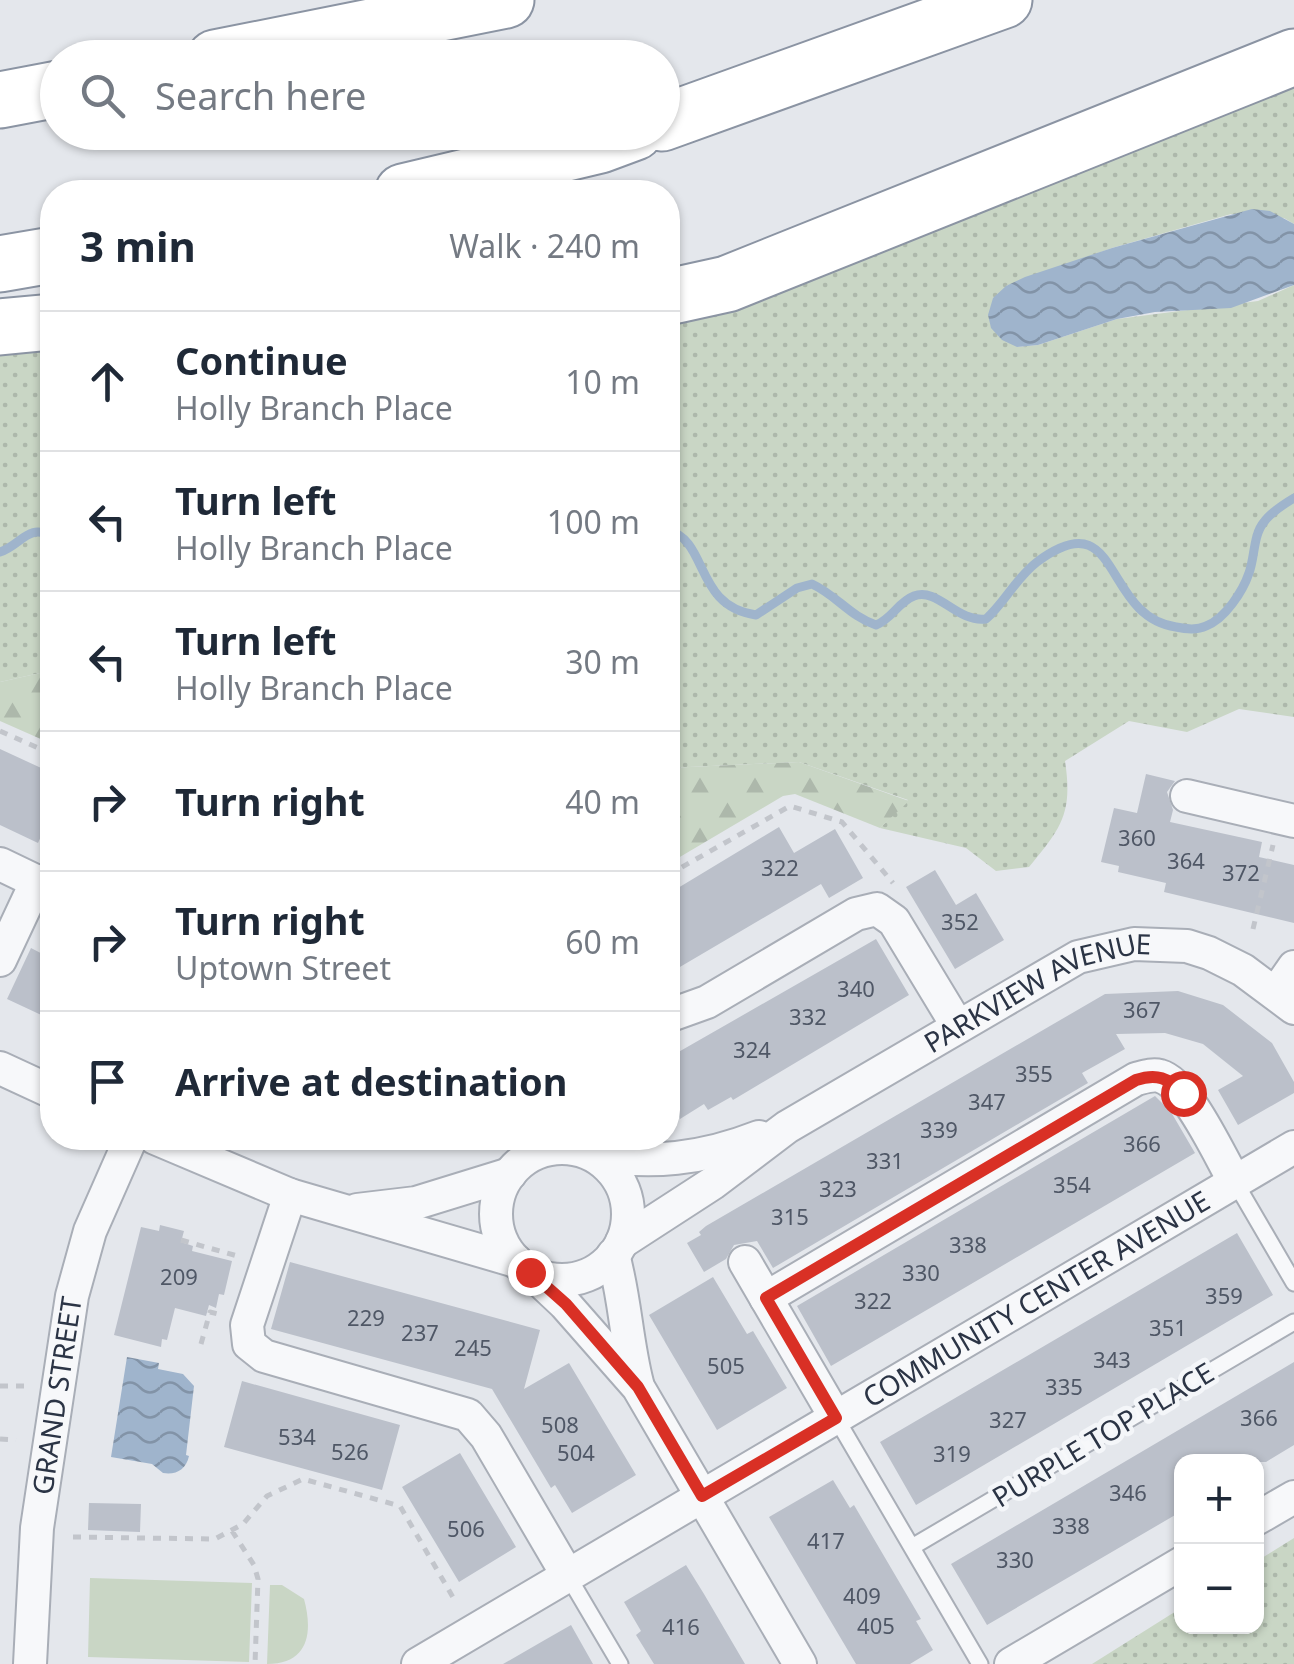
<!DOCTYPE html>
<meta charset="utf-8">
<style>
:root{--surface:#fff;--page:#f6f6f7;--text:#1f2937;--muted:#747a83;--line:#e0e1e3}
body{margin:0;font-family:"Noto Sans",sans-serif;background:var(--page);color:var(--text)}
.controls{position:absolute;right:30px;bottom:30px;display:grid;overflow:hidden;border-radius:20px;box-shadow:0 2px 8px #0004}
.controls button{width:90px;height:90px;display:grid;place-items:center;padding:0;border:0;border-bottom:2px solid var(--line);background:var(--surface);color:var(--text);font:50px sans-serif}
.stop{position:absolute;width:30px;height:30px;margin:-22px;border:8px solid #d93025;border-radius:50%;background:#fff}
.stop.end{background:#d93025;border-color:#fff;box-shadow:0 2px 10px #0008}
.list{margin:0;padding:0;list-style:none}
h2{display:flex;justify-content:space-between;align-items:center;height:130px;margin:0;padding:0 40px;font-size:42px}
h2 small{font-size:32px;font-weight:400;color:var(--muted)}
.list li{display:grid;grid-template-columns:65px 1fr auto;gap:30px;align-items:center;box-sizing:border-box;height:140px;padding:0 40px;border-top:2px solid var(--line)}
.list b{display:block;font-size:38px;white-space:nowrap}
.list p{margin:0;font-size:32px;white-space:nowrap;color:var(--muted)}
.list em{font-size:32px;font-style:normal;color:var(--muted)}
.icon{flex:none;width:55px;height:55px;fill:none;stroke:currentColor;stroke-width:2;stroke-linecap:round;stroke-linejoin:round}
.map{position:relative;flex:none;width:1294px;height:1664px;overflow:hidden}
.search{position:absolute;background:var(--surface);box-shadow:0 2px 8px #0004;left:40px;top:40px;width:640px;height:110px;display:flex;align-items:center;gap:25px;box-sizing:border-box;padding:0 35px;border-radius:55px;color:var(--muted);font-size:38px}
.panel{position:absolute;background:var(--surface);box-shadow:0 2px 8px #0004;left:40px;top:180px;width:640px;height:970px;border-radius:40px}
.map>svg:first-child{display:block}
.grass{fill:url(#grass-dots)}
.forest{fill:url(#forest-firs)}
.green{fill:#c9d6c5}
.water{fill:url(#water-waves)}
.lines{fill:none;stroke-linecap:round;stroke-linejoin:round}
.stream{stroke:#9fb4cc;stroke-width:9}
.building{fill:#bbc0ca}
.service-casing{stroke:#a9aeb7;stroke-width:19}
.minor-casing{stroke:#a9aeb7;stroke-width:36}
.motorway-casing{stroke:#8b94a3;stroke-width:59}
.path{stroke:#c2c5cb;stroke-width:5;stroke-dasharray:8 8;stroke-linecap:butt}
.service{stroke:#f7f8fa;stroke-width:15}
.minor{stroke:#f7f8fa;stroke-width:32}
.motorway{stroke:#fff;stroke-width:55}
.route{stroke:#d93025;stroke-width:12}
.labels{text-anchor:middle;stroke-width:9;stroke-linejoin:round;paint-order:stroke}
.number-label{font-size:22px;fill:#4f5766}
.street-label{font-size:28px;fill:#2b3445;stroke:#f4f6f9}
</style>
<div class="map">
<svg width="1294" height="1664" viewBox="0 0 1294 1664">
<defs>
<pattern id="grass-dots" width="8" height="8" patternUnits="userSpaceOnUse" patternTransform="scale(2.5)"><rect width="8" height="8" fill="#c9d6c5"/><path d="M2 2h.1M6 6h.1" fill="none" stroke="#adb8ab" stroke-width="1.8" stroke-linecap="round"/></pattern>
<pattern id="forest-firs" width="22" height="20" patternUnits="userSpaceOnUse" patternTransform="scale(2.5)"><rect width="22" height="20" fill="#c9d6c5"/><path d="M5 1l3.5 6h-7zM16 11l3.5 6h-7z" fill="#adb8ab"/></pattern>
<pattern id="water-waves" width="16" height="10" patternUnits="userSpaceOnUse" patternTransform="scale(2.5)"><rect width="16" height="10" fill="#9fb4cc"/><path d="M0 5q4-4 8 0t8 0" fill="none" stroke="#8293a7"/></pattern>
</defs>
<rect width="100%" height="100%" fill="#e4e7ec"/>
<path class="grass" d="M1294,73V224L1284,218L1231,214L1112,248L1006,286L1017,347L1038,345L1117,319L1258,301L1294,285V717L1239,709L1187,732L1129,721L1065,761C1073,814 1061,828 1029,867L996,871L966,848L880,828L908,800L799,762L668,768V309Z
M52,334V681L40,673L0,682V342Z
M1294,1538V1664H1092L1181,1608L1182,1626H1256L1257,1561Z"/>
<path class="forest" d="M40,673L52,681V744L0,721V682Z
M799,762L909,801L880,828L795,794L783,796L668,864V768Z"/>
<path class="green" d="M90,1578L252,1583L249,1662L88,1657Z
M270,1585H282L304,1599C313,1632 309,1664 267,1664Z"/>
<path class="water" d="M1252,209L1270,211L1294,224V285L1231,308L1155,312L1117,319L1038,345L1017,347L1002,340L991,328L988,315L993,298L1006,286L1025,277L1112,248Z
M127,1357L159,1363L158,1369L183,1374L194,1386L186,1455L189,1456C186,1470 176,1475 163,1473L152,1464L111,1457Z"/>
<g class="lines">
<path class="stream" d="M668,530C709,541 694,606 756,615L797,588L812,584C836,595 851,617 876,625C892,619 898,602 914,596C938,587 957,623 986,619C1005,602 1016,578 1037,562C1122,499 1101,616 1176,627C1185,629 1198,630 1206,626C1225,619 1243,591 1249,573C1255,557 1253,535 1264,522C1271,512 1284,504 1294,498
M0,552C21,545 29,522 52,537"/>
</g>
<path class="building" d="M0,749L52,773V812L38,843L0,825Z
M1146,774L1175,781L1167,792L1173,810L1170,822L1262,842L1259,857L1294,865V923L1164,892L1166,883L1118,872L1119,866L1101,862L1114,808L1137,813Z
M779,827L794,853L835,829L863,878L829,898L821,884L668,974V894Z
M935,870L956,905L976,893L1004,940L955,969L906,887Z
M876,939L909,995L733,1100L731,1097L708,1110L704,1104L680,1119L677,1112L668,1117V1058Z
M31,948L52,959V1020L7,999Z
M1178,991L1223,1005L1272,1043L1294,1082V1093L1238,1125L1218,1090L1243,1076L1203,1044L1165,1033L1116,1034L1125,1049L1082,1073L1088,1083L773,1268L757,1241L734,1245L726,1259L704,1272L687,1243L701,1235L699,1232L706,1226L1105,994Z
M1155,1096L1171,1112L1195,1153L831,1366L797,1306Z
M160,1225L184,1231L181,1242L193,1246L192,1251L232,1261L224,1295L219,1294L216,1308L209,1305L206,1316L175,1308L167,1340L162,1339L161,1347L114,1335L141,1227L159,1231Z
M1237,1233L1273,1295L916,1505L880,1442Z
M290,1262L540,1330L524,1389L569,1363L636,1475L572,1513L555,1485L551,1488L492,1389L271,1329Z
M713,1277L747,1334L753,1331L787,1388L717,1430L649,1315Z
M1294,1362V1445L1266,1462H1182V1511L987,1625L951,1564Z
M242,1381L400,1425L382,1490L224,1447Z
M460,1453L516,1547L459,1582L402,1487Z
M833,1480L850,1508L854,1505L921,1619L916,1621L933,1650L910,1664H856L769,1517Z
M89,1503L141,1504L140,1532L88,1530Z
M686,1565L704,1594L745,1664H654L636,1635L641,1631L624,1602Z
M571,1625L593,1664H503L543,1641Z"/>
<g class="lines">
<defs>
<path id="service" d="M1235,1182L1294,1283
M836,1418L980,1664
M912,1547L1294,1322
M568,1576L620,1664"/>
<g id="minor">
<path d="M1187,796L1294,821"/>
<path d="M0,864L52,889"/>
<path d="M0,960L37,881"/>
<path d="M1276,993L1294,967"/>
<path d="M668,1016L707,1002L856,914L877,909L894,921L957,1025"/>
<path d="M0,1068L52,1092"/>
<path d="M155,1138L290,1195L516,1261"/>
<circle cx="562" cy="1214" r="66"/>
<path d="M592,1154C651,1165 703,1159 759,1137"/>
<path d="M290,1195L247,1325L249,1344L264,1356L468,1415L486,1436L568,1576"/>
<path d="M357,1210L416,1203L510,1174"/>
<path id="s1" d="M622,1242L713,1183L787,1127L1078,957L1134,944L1187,946L1209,953L1243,970L1294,1008"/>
<path d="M613,1255C625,1297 626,1340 637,1383"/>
<path d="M745,1262L836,1418"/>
<path d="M531,1272L565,1304L638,1387L800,1664"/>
<path d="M766,1298L1136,1079C1144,1077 1152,1074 1160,1076C1188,1084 1220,1157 1235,1182"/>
<path d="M1256,1519L1294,1497"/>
<path id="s2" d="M30,1664L37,1528L72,1296L90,1231L131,1138"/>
<path id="s3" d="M418,1664L1294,1147"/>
<path d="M1011,1664L1182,1563"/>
</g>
<path id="motorway" d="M215,58L506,0
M0,100L58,89
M662,123L1004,0
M403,192L600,145L635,132
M0,264L52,255
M668,297L727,284L1294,57
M0,327L52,322"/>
</defs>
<use href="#service" class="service-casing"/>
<use href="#minor" class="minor-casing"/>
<use href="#motorway" class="motorway-casing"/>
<path class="path" d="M0,731L52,754
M44,852L52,833
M668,875L790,806L842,822L893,883
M1253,929L1273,845
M181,1240L241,1257
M201,1344L210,1312L218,1314
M0,1386H24
M0,1439L16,1440
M232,1531L254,1565L258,1579L255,1664
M73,1537L215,1539L243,1524L267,1496L303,1479L400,1506L454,1599"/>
<use href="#service" class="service"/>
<use href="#minor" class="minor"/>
<use href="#motorway" class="motorway"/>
</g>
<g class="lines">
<path class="route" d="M530,1272L566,1304L638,1387L702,1496L836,1418L766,1298L1136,1080C1157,1073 1168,1078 1183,1093"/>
</g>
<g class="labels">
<g class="number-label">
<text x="1137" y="846">360</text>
<text x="1186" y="869">364</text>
<text x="780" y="876">322</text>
<text x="1241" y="881">372</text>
<text x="960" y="930">352</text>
<text x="856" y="997">340</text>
<text x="1142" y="1018">367</text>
<text x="808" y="1025">332</text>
<text x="752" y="1058">324</text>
<text x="1034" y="1082">355</text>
<text x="987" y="1110">347</text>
<text x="939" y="1138">339</text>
<text x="1142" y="1152">366</text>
<text x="885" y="1169">331</text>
<text x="1072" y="1193">354</text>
<text x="838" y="1197">323</text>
<text x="790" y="1225">315</text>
<text x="968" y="1253">338</text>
<text x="921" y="1281">330</text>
<text x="179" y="1285">209</text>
<text x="1224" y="1304">359</text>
<text x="873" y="1309">322</text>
<text x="366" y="1326">229</text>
<text x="1168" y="1336">351</text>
<text x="420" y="1341">237</text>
<text x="473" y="1356">245</text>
<text x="1112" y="1368">343</text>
<text x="726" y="1374">505</text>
<text x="1064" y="1395">335</text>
<text x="1259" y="1426">366</text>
<text x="1008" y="1428">327</text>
<text x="560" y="1433">508</text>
<text x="297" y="1445">534</text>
<text x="350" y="1460">526</text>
<text x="576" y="1461">504</text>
<text x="952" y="1462">319</text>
<text x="1128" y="1501">346</text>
<text x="1071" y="1534">338</text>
<text x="466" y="1537">506</text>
<text x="826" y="1549">417</text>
<text x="1015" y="1568">330</text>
<text x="862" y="1604">409</text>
<text x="876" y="1634">405</text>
<text x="681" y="1635">416</text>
</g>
<g class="street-label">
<text dy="10" stroke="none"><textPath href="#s1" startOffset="488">PARKVIEW AVENUE</textPath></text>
<text dy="10" stroke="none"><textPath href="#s3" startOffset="718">COMMUNITY CENTER AVENUE</textPath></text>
<text dy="10" stroke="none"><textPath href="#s2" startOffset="270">GRAND STREET</textPath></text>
<text transform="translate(1103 1435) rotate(-31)" y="10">PURPLE TOP PLACE</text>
</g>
</g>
</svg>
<div class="controls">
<button>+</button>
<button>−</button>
</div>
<div class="stop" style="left:1183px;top:1093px"></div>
<div class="stop end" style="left:530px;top:1272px"></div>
<div class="search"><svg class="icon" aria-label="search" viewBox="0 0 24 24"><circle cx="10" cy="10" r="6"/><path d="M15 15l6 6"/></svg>Search here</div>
<section class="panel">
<h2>3 min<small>Walk · 240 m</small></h2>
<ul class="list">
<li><svg class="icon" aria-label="ahead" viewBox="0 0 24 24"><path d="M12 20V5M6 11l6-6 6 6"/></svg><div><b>Continue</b><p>Holly Branch Place</p></div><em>10 m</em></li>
<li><svg class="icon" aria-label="left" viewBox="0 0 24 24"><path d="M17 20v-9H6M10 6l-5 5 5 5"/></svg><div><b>Turn left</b><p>Holly Branch Place</p></div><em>100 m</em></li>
<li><svg class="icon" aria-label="left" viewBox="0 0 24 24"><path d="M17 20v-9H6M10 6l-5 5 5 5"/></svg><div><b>Turn left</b><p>Holly Branch Place</p></div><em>30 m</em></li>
<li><svg class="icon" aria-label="right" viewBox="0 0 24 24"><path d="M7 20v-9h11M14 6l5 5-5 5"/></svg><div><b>Turn right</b></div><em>40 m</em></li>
<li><svg class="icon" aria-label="right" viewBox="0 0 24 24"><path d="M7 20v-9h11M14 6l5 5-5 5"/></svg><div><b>Turn right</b><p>Uptown Street</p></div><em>60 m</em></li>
<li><svg class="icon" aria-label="arrive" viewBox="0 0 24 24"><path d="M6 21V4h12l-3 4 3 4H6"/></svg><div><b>Arrive at destination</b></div></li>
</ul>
</section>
</div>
